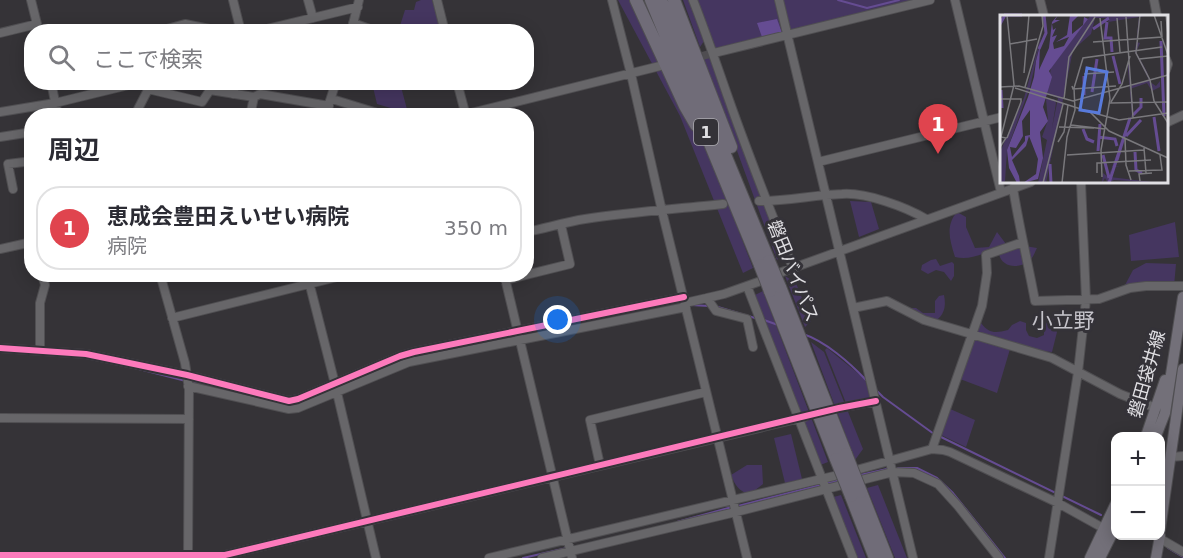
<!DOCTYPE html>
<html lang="ja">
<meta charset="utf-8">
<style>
:root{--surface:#fff;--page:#f7f7f7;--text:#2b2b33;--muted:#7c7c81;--line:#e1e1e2;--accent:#0f766e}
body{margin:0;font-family:"DejaVu Sans","Noto Sans JP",sans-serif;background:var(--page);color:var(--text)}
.controls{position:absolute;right:18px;bottom:18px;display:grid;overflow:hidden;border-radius:12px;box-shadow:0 3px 15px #0003}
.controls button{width:54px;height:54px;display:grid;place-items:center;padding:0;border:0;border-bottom:2px solid var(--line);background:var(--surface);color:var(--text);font:30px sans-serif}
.you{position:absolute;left:558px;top:320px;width:21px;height:21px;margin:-15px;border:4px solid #fff;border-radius:50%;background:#1a73e8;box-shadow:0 0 0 9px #1a73e833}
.badge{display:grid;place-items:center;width:39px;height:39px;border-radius:50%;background:var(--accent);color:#fff;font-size:20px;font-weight:700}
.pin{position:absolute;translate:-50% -50px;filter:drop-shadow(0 2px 3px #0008)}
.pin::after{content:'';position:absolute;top:32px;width:21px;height:18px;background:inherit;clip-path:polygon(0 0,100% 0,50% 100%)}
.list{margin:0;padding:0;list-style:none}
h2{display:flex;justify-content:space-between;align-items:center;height:78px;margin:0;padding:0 24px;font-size:26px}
h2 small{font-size:20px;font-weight:400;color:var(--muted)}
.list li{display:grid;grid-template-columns:39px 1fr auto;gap:18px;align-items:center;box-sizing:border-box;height:84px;margin:0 12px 12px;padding:0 12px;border:2px solid var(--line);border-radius:24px}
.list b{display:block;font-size:22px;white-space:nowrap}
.list p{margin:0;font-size:20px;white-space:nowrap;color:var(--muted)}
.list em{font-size:20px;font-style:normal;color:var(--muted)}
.icon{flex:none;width:33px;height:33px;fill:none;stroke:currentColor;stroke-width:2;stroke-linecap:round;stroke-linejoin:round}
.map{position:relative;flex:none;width:1183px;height:558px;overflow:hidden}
.search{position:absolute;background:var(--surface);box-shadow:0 3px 15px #0003;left:24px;top:24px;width:510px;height:66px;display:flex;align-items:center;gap:15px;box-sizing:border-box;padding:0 21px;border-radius:24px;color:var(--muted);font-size:22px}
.panel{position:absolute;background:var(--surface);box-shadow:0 3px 15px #0003;left:24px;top:108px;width:510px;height:174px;border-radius:24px}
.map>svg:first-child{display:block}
.green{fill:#453660}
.water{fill:#654c92}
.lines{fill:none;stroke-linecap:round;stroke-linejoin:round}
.stream{stroke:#654c92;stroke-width:2}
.minor-tunnel{stroke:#4f4d51;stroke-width:8;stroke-dasharray:8 4;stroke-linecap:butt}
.minor-casing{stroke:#504f52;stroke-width:10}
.major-casing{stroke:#504f52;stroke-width:12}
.highway-casing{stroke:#504f52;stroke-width:14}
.minor{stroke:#676669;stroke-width:8}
.major{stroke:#737079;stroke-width:10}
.highway{stroke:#706c78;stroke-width:12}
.highway-bridge-casing{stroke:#504f52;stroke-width:14;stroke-linecap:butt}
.highway-bridge{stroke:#706c78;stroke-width:12}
.cycleway-casing{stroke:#343238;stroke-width:10}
.cycleway{stroke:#fd7abc;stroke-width:6}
.labels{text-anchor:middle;stroke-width:6;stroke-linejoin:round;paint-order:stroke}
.shield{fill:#343238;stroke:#acabb0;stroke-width:1.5}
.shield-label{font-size:16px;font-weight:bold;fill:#e0dfe3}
.street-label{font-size:18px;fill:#e0dfe3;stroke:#343238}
.quarter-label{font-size:21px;fill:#c6c4cb;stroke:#343238}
.inset-river{fill:none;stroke:#654c92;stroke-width:3}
.inset-road{fill:none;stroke:#79787c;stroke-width:1.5}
.view{fill:#587adb;fill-opacity:0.15;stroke:#587adb;stroke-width:3}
.inset-edge{fill:none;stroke:#e0dfe3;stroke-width:3}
</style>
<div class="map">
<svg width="1183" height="558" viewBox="0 0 1183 558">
<rect width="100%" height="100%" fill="#353337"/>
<path class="green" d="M421,0H432L441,31L398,32L405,10H414L416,2Z
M618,0H631L664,61L716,172L753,268L743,273L680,116Z
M683,0H691L706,38L700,47Z
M697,0H776L787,36L713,50Z
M780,0H930L790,35Z
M713,57L786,250L777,260L703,58Z
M372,83H400L408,113L377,104Z
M850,201L871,202L879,229L859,237Z
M957,212L966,217V227L975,248L989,247L997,232L1006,244C989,251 973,261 955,257C950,241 945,226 957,212Z
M1175,222L1179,257L1131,261L1129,235Z
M1025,246L1037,248C1035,252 1033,258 1029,261C1019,269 1002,268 999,254L1003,249Z
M936,259L940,266L952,262L954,264V276L951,281L944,272L936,270L928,274L921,270L922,265L931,260Z
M1146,263L1176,264L1174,286L1124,287L1133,270Z
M785,276L796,283L811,321L805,327Z
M763,291L828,462L818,466L751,297Z
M944,295C946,305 945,313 937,320L929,319L911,308H916L923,313H935V301L939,296Z
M1048,318H1053L1057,332L1052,352L1041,351L975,332L977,324L981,323C989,334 996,333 1008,330L1012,325L1020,321L1026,323V330L1029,336L1037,338L1044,335V327Z
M975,339L1010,349L997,393L960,379Z
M811,342L824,352L863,449L855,460Z
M827,348L865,379L870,398L846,403L825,350Z
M948,408L975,420L966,447L939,434Z
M791,434L802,479L785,483L774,438Z
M747,465H762L763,484L749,495C739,490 735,486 731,475Z
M878,485L907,558H895L867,488Z
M841,495L866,558H853L830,498Z"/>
<path class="water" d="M777,19L782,33L762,37L757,23Z"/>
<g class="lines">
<path class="stream" d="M838,0L867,8L899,0
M691,305L709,306
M718,307L755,318
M764,320L778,325
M803,334C825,341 850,363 866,380
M394,363L412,357L500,339L629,314
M131,367L186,381
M192,382L204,385
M339,387L383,368
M876,390L883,397L934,434
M939,436L1101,515
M898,468H917L937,478L953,493L1005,558
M860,475L887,469
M738,506L840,480
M677,522L732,507
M1142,536L1148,538
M1168,548L1183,557
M523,558L567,548"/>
<path class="minor-tunnel" d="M691,59L714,53"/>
<defs>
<path id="minor" d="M31,0L39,32
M233,0L241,32
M308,0L313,18
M437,0L445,32
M612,0L631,74L662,211L747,558
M693,0C706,33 717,66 729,100C749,157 771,212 793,268
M779,0L913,558
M955,0L1001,192
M1040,0L1044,16
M1154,0L1157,16
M353,23L378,32
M156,32L185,24L224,32
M255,32L358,7
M351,32L359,0
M0,33L37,24
M714,53L930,0
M1166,59L1168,64L1166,70
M51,82L58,116
M457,82L466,116
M148,89L202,102L210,90L254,97
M233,94L236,82
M332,99L387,116
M0,112L55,103L141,82
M139,116L138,109L152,82
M250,116L254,97L260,94L329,106
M325,116L336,82
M459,116L660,66
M1166,123L1183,115
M0,137L32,132
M818,162L1002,117
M1013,188C1019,226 1028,263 1035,301L1099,299L1130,288L1146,286H1183
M13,189L8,164L32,161
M759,201C787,201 814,195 842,194C865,192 906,207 926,219
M526,232C546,228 566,222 585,219C631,212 677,209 723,204
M0,249L32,242
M782,272L1031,182
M160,274L185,363L189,389L188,558
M307,274L335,384L376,558
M504,274L572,558
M505,280L570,264L561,225
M747,286L853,558
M707,298L716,311L747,319L753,347
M685,303L724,294L758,282
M853,308L887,301L924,320L1052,358L1120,394L1156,408
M172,318L349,274
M0,348L86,354L187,375L289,401L298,399L400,356L414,352L684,297
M40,350V303L45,285L42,274
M188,386L289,409L298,408L409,362L686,307
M839,408L876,401
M0,418L189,419
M932,449L982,306L987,273L986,255L1023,242
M1171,457L1183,456
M600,465L590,420L706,392
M860,469L932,449L943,450L950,452L1058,503L1103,528
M1159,538L1183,552
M0,555H225L805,417
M489,558L834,476
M542,558L736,512L893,472L914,473L938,484L958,506L999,558
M1049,558L1078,372L1086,300L1081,182"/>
<path id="major" d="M1146,436L1165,380
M1156,436L1165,413L1183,297
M1160,530L1183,369
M1090,558L1116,503
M1100,558L1116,526
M1156,558L1160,536"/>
<path id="highway" d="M636,0L685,106L696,125
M651,0L760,265
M661,0L769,261
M674,0L731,147
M780,287L846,454
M770,291L836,459
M861,492L887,558
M851,496L875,558"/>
</defs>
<use href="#minor" class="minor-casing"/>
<use href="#major" class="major-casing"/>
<use href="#highway" class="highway-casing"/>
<use href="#minor" class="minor"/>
<use href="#major" class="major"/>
<use href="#highway" class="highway"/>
<defs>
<path id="highway-bridge" d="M769,261L780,287
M760,265L770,291
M846,454L861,492
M836,459L851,496"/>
</defs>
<use href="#highway-bridge" class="highway-bridge-casing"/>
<use href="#highway-bridge" class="highway-bridge"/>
<defs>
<path id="cycleway" d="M0,348L86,354L187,375L289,401L298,399L400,356L414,352L684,297
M0,555H225L839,408L876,401"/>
</defs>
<use href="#cycleway" class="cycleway-casing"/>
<use href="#cycleway" class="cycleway"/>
</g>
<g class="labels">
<rect class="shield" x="694" y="119" width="24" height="26" rx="4.5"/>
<g class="shield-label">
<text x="706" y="138">1</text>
</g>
<g class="street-label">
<text transform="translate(793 271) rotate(68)" y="6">磐田バイパス</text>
<text transform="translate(1147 374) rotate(-74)" y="6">磐田袋井線</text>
</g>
<g class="quarter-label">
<text x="1063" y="328">小立野</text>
</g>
</g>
<g transform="translate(1000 15)">
<rect width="168" height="168" fill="#353337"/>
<path d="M91,0H149L140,2L139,12L136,27L140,28L136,37L147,57L150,67L156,71L160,66V72L152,76L147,68L130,74L131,77L132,81L133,99L113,151L120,152H112L110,162L160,168L114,165L108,168L105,163L102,168L103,158L109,163L102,138L109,160L132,99L128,55V24L130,71L149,65L135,37L139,2L108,7L110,3H95L91,19L73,35L46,168H38L47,125L42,122L48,105L46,84H54L56,88L52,113L58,83L47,79L51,52ZM43,14L30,72L7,135L5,166L1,168L0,137L24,83Z" fill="#453660"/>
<path d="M58,0L55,5H60L52,9L53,15L56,13L52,22L57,20L53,28L54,34L64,31L69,22L56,27L67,20L70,0H79L72,7V19L83,10L84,2L88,4L49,56L52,62L43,92L48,106L40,117L43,143L38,164L23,168L36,159L38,144L29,121L26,131L12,145L19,161L20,168H17L9,153L7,135L28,82L34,62L36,46L40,30L39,55L49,33L52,7ZM30,95V120L25,121V126L12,142L10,132L16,133L23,121L22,106Z" fill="#654c92" fill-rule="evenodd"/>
<path class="inset-river" d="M107,7L105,23H111L112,37M0,9L5,0H22M93,14L109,3M161,26L164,101M39,34L46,18L44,0M113,41L120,69M84,61V80M1,75L2,93M92,77L97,44M133,100L141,92V83M154,102L159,136M83,114L87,124L94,127M126,121L141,105M98,122L115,124L117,131M98,136L100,109M135,137L136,155L142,158M103,140L109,163M117,145L123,125M50,149L51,168M109,168L130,103"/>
<path class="inset-road" d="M81,0H139M140,0L136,38L150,65L154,86M154,0L168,40M166,0L168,20M126,2L133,103M100,3L110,84L101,135L102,162M117,3L120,37M93,27L162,22L161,6M10,29L37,24M139,44L168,41M24,58L29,0M84,59L114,57M72,71L73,74L116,71M0,72L19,71L73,86L168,60M25,72L43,11L42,0M15,73L90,97L109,116L168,143M0,84H21V87M64,84L69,42L95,2M154,86L168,108M111,87L122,69L130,41M110,88L168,87M94,98L119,105L168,98M71,110L105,114M59,112L94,113M7,123L21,87M125,123L126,150L131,165M58,127L64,117L68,90M0,132L6,123L1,122L14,70L7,0M144,133L146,158M67,140L144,135M129,156L162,155L160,140M97,158V148L151,145M140,166L139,159L152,158M43,168L63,89M62,168L67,122L75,95L74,73L83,43L162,32"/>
<path class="view" d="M87,53L107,57L99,98L80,95Z"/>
<rect width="168" height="168" class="inset-edge"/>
</g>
</svg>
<div class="controls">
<button>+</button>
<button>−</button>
</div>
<div class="you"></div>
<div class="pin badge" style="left:938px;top:154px;background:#e0444e">1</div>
<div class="search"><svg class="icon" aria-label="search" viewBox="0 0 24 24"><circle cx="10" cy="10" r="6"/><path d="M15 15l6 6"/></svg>ここで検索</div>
<section class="panel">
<h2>周辺<small></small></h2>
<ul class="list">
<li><span class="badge" style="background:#e0444e">1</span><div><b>恵成会豊田えいせい病院</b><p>病院</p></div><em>350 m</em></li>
</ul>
</section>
</div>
